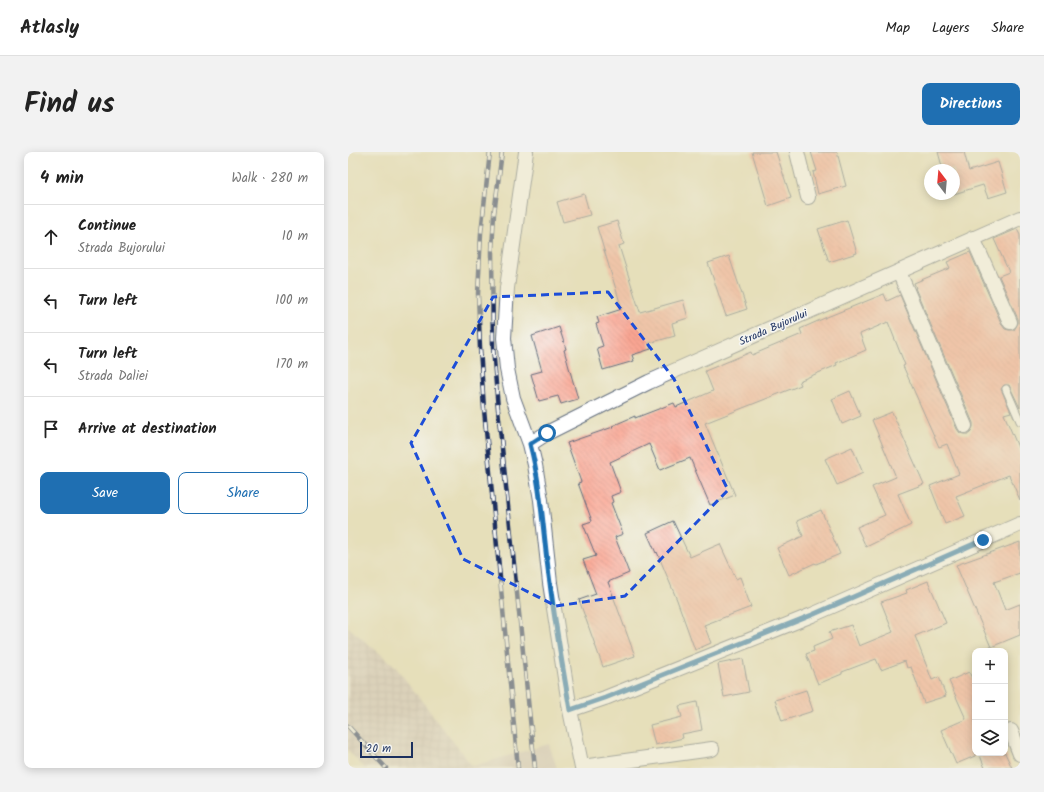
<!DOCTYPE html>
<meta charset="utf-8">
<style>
:root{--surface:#fff;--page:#f2f2f2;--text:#222;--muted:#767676;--line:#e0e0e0;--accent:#1f6fb2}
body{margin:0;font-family:Kalam,sans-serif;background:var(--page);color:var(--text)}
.controls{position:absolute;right:12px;bottom:12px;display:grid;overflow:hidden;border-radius:8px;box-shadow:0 2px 10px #0003}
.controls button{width:36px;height:36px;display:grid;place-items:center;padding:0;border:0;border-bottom:1px solid var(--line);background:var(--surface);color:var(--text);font:20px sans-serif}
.compass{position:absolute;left:576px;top:12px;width:36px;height:36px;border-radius:50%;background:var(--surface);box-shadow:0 2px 10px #0003;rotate:344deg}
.scale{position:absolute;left:12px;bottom:10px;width:53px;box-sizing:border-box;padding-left:4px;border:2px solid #1b2f5e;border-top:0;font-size:11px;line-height:14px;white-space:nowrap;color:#1b2f5e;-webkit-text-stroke:3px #f6f6f2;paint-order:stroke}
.stop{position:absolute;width:12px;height:12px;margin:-9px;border:3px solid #1f6fb2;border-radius:50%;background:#fff}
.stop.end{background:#1f6fb2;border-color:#fff;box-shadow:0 1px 4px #0008}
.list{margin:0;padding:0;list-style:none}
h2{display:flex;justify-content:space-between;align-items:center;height:52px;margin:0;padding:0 16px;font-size:17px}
h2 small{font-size:13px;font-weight:400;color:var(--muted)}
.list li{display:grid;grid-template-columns:26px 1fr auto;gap:12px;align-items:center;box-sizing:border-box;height:64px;padding:0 16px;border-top:1px solid var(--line)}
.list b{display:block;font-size:15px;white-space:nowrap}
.list p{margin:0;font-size:13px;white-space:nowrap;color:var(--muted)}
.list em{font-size:13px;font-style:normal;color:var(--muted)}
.actions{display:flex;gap:8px;padding:12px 16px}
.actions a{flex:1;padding:9px 0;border:1px solid var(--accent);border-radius:8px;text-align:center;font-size:14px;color:var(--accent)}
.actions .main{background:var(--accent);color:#fff}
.icon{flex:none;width:22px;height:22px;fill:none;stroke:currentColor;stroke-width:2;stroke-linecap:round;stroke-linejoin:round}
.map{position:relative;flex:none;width:672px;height:616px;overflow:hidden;border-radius:8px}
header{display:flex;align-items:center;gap:24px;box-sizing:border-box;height:56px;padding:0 20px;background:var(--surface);border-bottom:1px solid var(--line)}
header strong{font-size:19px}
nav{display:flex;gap:22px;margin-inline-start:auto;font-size:14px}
.intro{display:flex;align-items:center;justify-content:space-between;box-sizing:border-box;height:96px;padding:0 24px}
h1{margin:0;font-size:28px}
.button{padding:10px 18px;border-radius:8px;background:var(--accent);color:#fff;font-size:14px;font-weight:700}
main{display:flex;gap:24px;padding:0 24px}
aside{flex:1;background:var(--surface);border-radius:8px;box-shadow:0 2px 10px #0003}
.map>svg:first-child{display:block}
.industrial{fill:url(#industrial-grid)}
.railway{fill:#cec1b9}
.building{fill:url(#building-back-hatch)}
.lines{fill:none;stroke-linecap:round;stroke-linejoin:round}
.service-casing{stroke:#626d7e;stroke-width:9}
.minor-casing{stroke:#626d7e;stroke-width:16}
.service{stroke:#fff;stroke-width:7}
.minor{stroke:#fff;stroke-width:14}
.rail-casing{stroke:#1b2f5e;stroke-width:4.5}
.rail{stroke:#f6f6f2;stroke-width:3;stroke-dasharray:9;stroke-linecap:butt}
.route{stroke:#1f6fb2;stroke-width:5}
.marked{fill:none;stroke:#1d4ed8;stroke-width:3;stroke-dasharray:8 5;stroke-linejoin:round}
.labels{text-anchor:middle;stroke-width:3;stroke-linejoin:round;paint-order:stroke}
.street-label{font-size:11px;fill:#1b2f5e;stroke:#f6f6f2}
</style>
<header>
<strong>Atlasly</strong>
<nav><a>Map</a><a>Layers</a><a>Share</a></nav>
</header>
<div class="intro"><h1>Find us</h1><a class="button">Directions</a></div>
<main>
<aside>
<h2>4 min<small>Walk · 280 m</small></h2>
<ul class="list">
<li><svg class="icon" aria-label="ahead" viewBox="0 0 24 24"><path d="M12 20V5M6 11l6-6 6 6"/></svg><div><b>Continue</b><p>Strada Bujorului</p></div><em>10 m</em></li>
<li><svg class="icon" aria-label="left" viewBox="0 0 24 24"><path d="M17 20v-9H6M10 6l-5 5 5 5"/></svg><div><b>Turn left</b></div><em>100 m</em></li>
<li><svg class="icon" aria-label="left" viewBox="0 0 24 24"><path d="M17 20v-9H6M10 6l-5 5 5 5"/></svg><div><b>Turn left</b><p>Strada Daliei</p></div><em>170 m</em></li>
<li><svg class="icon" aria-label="arrive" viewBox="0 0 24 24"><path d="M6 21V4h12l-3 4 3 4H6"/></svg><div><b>Arrive at destination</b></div></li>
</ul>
<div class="actions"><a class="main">Save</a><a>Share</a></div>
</aside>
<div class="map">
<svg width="672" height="616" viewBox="0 0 672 616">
<defs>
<pattern id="industrial-grid" width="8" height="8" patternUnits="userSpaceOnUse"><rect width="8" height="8" fill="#cec1b9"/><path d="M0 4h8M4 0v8" fill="none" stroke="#b0a6a1"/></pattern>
<pattern id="building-back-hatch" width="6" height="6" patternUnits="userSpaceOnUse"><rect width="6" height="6" fill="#fba693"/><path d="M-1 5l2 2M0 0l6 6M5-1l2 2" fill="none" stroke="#ca887b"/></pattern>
</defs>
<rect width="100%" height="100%" fill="#f6f6f2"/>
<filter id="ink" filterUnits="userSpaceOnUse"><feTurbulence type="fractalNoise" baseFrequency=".025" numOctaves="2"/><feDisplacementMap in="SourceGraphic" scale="8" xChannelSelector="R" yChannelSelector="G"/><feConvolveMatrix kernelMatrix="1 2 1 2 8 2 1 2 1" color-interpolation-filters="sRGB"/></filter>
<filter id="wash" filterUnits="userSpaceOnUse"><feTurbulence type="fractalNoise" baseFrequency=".012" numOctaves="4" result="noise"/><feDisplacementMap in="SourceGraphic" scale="16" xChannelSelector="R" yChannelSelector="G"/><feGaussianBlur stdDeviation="0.9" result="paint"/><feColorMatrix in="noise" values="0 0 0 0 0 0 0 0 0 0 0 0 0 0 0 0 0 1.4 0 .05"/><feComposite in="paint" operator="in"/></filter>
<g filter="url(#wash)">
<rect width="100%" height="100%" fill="#e6dfba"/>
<path class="industrial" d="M0,475L46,513L124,614L118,616H16L0,598Z"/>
<path class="railway" d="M201,592L209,616H118Z"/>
<g id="blocks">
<path class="building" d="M404,0H428L443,46L420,54Z
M463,0H489L498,34L470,42L465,20L469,19Z
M590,0H616L621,19L650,10L659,40L640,46L635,33L606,42V18H595Z
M236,42L242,63L215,70L209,50Z
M499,68L509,101L481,110L470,77Z
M269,69L276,92L271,94L292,160L335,148L340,166L324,171L327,184L301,191L303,197L284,203L286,209L255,218L249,196L255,194L248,172L251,171L249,165L274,157L249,75Z
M669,77L672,83V256L661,233H656L653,237L663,260L656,262L672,300V348L661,323L608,344L617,364L597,372L582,334L611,322L599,292L591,295L555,214L557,213L540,170L512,182L518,198L488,211L489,213L451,229L453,233L357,271L387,343L362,353L342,306L312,318L301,292L262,310L273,340L263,344L265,350L263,351L275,382L267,385L281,421L260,430L287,504L255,515L231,448L248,442L235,408L248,404L235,372L244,369L230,331L233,330L219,291L265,275L264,274L287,264V266L326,251L328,255L365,239L357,219L403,200L404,203L454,182L452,177L479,165L536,142L539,149L552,143L609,277L612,281L616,282H621L625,275V271L567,136H568L566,131L602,116L599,110L622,100L654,173L657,177L661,178H666L670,171V167L651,124L661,120L646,87Z
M381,104L399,157L378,164L360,111Z
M211,175L218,197L216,198L230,247L213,252L210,244L191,249L183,222L194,219L184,184Z
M502,239L513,264L494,272L484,247Z
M544,260L576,332L550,342L563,373L518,395L509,375L537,363L524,335L548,325L524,268Z
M504,295L515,321L489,333L477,307Z
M473,358L492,402L468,412L467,411L441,423L429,396L455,384L449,369Z
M325,369L342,405L372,392L388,427L392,425L403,455L356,473L363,491L347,498L329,448L309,400L308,401L299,381Z
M672,390V421L646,430L657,458L672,452V483L643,495L608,413Z
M580,429L598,471L567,484L584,528L591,525L598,544L576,551L563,515L559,516L557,509L533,518L528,507L494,520V522L470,532L458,502L466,499L465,495L484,487L481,480L503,473L511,494L545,480L533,450L559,441L558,438Z
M395,507L401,540L376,545L370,512Z
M621,520L627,532V604L608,612L593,578L618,567L601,529Z
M458,538L465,559L434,569L427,548Z
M349,550L354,578L334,582L335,586L307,593L302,573L334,565L331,554Z
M631,601H657L664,616H637Z"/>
</g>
</g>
<g filter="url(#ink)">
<use href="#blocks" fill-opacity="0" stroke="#626d7e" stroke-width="1"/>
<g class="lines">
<defs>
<path id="service" d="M658,237L672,269"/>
<path id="minor" d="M178,0L159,136L156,186L159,217L165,246L182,292L187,313L193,348L202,431L222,558L234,616
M449,0L460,45
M625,86L662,170
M551,120L617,274
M182,292L199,281L301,230L672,66
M222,558L257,546L464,463L672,372
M663,579L672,602
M234,615L364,597"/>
</defs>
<use href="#service" class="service-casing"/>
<use href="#minor" class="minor-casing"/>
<use href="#service" class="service"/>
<use href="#minor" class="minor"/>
<defs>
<path id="rail" d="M142,0L133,81L130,142L132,196L136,257L170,616
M154,0L146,62L144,99L145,195L150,257L187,616
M0,574L38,616"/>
</defs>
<use href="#rail" class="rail-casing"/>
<use href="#rail" class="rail"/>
</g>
</g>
<g class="lines" filter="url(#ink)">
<path class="route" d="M199,281L182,292C194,337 195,384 202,431C207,473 215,516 222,558L257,546L464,463L635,388"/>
</g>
<path d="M0 0H672V616H0ZM260,140L326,227L380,338L277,444L208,454L115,407L63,291L145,145Z" fill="#e6dfba" fill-opacity=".55" fill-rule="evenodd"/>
<path class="marked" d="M260,140L326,227L380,338L277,444L208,454L115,407L63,291L145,145Z"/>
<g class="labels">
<g class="street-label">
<text transform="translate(425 175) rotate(-24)" y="4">Strada Bujorului</text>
</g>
</g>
</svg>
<div class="controls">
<button>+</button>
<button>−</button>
<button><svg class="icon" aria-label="layers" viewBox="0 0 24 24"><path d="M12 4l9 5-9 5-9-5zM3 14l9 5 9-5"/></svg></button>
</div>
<svg class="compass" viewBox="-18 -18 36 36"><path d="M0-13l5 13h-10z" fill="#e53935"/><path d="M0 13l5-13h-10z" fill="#767676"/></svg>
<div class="scale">20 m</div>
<div class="stop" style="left:199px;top:281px"></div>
<div class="stop end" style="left:635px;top:388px"></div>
</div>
</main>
